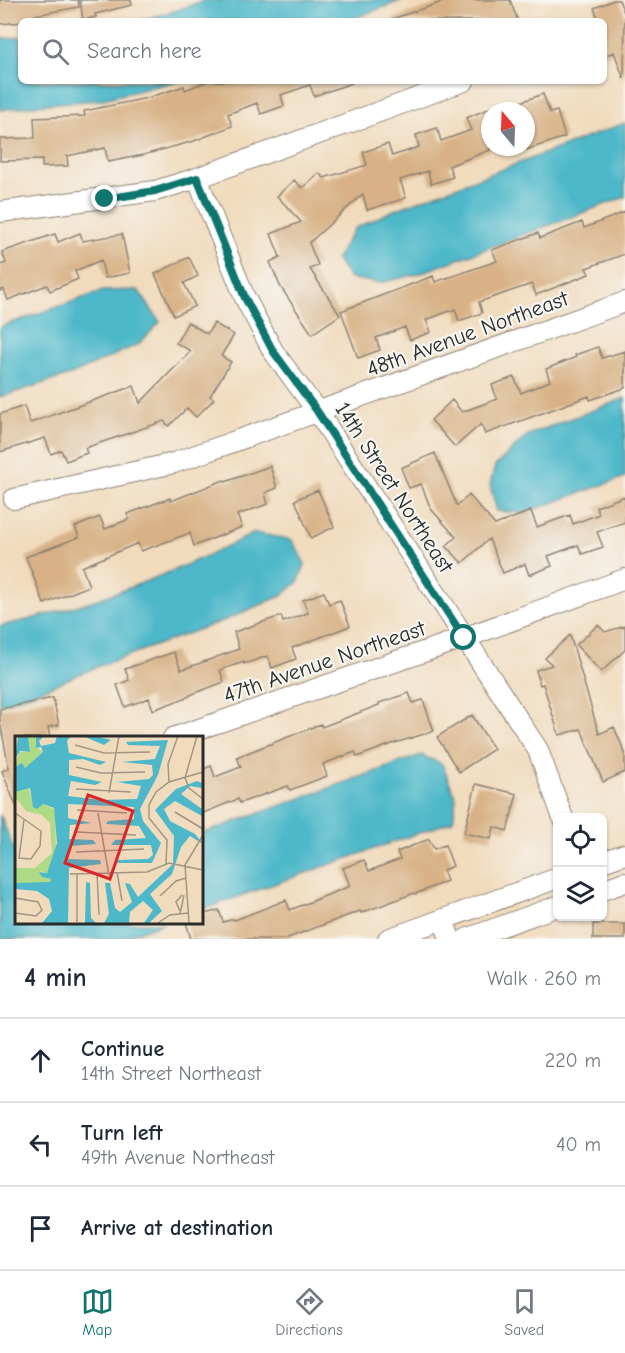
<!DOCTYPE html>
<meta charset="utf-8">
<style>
:root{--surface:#fff;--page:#f2f2f3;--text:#1f2937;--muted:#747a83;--line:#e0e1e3;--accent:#0f766e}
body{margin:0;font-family:"Comic Neue",sans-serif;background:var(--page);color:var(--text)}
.controls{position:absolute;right:18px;bottom:18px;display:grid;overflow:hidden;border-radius:9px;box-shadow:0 2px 4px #0004}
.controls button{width:54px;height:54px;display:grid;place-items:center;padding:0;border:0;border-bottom:2px solid var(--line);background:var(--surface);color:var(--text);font:30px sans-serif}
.compass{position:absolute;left:481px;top:102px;width:54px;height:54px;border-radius:50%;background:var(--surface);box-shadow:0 2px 4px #0004;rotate:341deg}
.stop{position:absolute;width:18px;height:18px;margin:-14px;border:4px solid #0f766e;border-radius:50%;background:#fff}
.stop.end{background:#0f766e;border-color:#fff;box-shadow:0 2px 6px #0008}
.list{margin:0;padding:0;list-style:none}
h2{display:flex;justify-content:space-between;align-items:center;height:78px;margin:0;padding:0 24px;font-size:26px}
h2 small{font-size:20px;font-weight:400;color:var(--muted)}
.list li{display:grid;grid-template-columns:39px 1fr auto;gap:18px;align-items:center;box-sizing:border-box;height:84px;padding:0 24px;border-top:2px solid var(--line)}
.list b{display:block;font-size:22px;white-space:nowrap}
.list p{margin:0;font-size:20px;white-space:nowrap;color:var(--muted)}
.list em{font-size:20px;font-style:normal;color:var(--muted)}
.icon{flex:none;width:33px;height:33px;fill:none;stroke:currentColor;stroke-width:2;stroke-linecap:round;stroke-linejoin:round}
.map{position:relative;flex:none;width:625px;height:939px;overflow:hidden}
.search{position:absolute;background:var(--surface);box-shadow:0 2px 4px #0004;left:18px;right:18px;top:18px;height:66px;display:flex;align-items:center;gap:15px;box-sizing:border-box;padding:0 21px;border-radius:9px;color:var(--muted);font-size:22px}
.sheet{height:330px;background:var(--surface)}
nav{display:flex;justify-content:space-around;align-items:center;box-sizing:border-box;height:84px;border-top:2px solid var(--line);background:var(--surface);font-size:16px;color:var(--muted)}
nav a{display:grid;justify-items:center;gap:3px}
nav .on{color:var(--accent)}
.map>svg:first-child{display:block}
.water{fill:#4db8c9;stroke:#3c727a;stroke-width:1.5}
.building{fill:#d8b286}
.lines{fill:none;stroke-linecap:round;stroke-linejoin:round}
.street-casing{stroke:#8e8374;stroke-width:22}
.street{stroke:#fff;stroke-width:20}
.route{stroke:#0f766e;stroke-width:8}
.labels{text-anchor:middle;stroke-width:4.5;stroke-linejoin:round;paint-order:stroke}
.street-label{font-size:22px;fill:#2b2b2b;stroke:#f6f6f2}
.inset-road{fill:none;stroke:#a29583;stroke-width:1.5}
.view{fill:#d62828;fill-opacity:0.15;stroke:#d62828;stroke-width:3}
.inset-edge{fill:none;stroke:#2b2b2b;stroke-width:3}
</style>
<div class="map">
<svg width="625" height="939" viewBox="0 0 625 939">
<rect width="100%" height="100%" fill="#f6f6f2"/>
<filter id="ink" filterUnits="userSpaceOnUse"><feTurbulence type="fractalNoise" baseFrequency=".0167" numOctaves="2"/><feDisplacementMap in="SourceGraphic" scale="12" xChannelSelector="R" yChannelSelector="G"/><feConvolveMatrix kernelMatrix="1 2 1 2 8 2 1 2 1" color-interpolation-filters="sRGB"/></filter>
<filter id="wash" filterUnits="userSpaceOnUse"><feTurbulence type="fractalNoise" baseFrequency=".008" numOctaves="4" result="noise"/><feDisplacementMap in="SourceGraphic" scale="24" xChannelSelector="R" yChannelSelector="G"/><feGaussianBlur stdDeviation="1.35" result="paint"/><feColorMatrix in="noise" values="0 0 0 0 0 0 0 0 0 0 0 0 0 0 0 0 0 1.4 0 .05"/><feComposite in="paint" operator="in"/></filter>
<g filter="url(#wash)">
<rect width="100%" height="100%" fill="#f1dbbd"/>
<path class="water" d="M205,0H403L347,21H137L178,10Z
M21,37V81H178L99,100L45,104L0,110V39Z
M625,123V197L418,274L379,283L349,278L336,259L354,229L392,211Z
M138,290L160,322L139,344L73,374L0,397V327L103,291Z
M625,398V477L524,513L497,511L490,485L495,466L528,435Z
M255,533L292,540L305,564L298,582L281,596L225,620L99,666L49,687L0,705V626C88,608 174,573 255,533Z
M421,755L442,764L456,798L453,821L201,910V834Z
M0,815L16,855V922L164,923L117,939H0Z"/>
<g id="blocks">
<path class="building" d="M0,0H78L79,7L35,15L36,21L0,24Z
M80,0H131L132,5L95,14L96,17L83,20Z
M448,0H510L518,21H393L392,19Z
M614,0H619L625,15L624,79L614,52L604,56V21H599L594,8Z
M208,81H352V83L314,96L310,85L281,95L284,106L261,114L257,103L228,114L232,126L194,141L143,155L108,162L105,148L67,156L68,166L42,167V160L0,161V139L35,138L34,118L85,116L84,111L147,98L184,86L185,90Z
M543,94L550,113L557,111L565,137L526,150V111H501V109Z
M490,108V150L449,166L453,177L431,184L428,171L400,180L406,198L367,210L363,194L309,243L318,265L310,269L340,315L312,334L280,286L270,262L280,257L271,234L301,222L277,196L294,180L302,188L319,173L324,178L367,165L363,152L388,144L392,156L419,147L416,135L437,128L441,141L471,130L466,118Z
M625,212V254L586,268L589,274L536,295L532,284L479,302L482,313L459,321L455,309L426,320L431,332L410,340L405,327L376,338L380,350L358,358L341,311L433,276L435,282L497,261L492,250L538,233L540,238L582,222L584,228Z
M80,233L83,241L122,234L130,273L105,278L101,260L75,271L78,279L50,291L47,285L8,300L4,289L0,291V265L6,263L2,252L55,234L58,242Z
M189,257L198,276L184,283L195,306L174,316L155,274Z
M188,322L207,334L214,323L234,335L221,356L231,362L210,396L214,399L196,417L187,408L169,426L164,421L85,448L87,453L66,461L61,450L51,454L45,438L0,452V414L24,406L30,423L134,386L140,403L191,351L176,343Z
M598,347L602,358L625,351V388L590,400L589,396L485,434L481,424L455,447L431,420L452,400L462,412L497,399L492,385L514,377L521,393L550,381L546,369L576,357L575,355Z
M435,453L457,506L469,495L495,525L531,511L537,527L570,515L573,524L599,514L596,507L625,496V522L597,532L603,547L582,554L578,545L548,556L552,566L529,575L525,564L503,573L489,539L462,563L446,546L456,537L431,509L421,484L409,488L401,468Z
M270,466L277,488L265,493L268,504L237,515L242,527L194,546L190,533L141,551L138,543L82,567L89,586L44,604L26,557L79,537L75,527L100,517L105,529L129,519L127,514L170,498L171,501L224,480L225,482Z
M318,490L334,527L311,538L295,500Z
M324,592L329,604L340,600L350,626L292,648L296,659L272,668L268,656L244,664V662L220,670L224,682L190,695V696L153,710L149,698L125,707L117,685L129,680L125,669L174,652L181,670L239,649L234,632L281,616L283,622L308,613L303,600Z
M598,625L605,632L625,626V650L601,672L576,645Z
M570,635L599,734L614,727L625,753V772L603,782L581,729L559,735L543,684L540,685L536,670L552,665L545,658Z
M409,693L413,703L423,700L434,731L392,744L357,757L355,752L323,764L327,776L290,790L288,786L240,803L238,799L201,814V770L211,766L215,777L241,767L237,757L321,724L322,727L379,705V703Z
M53,698L59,725L48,727L50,738H16V806L2,771L9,768L0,722V709Z
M472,715L494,749L459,772L437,737Z
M476,784L517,794L507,831L494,827L491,839L464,833Z
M429,839L434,849L445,845L453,866L443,870L447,881L415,894L414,893L361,913L360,911L285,939H191L186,922H201V915L219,910L223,922L234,919L235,920L286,900L290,910L350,886L343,868L364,860L369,871L400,859L397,852Z
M593,924H625V939H593Z"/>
</g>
</g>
<g filter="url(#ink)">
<use href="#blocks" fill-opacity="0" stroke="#8e8374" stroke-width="1.5"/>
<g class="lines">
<defs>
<path id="street" d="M197,178L245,298L273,351L317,411L538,750L563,818
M0,212L155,191L197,178L464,81
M14,499L174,463L625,302
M173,738L464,638L625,579
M602,862L625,854
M602,890L625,882
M443,919L450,939
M388,939L558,878
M466,939L558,906"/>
</defs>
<use href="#street" class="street-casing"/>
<use href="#street" class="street"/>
</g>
</g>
<g class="lines" filter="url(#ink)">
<path class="route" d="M105,199L155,191L197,178L245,298L273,351L317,411L464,638"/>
</g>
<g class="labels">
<g class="street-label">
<text transform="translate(467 333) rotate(-20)" y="8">48th Avenue Northeast</text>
<text transform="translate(395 487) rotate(57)" y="8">14th Street Northeast</text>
<text transform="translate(324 661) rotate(-19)" y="8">47th Avenue Northeast</text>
</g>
</g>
<g transform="translate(15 736)">
<rect width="188" height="188" fill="#f1dbbd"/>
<path d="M13,0H21V11L28,16L10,32L7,27L0,31L4,16H15ZM13,51L19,71L28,68L40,74L41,116L32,137L25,135L27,141L36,143L35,147H0V132H20L37,117L35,87L27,79L11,75L0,61V56Z" fill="#aeda85"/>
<path d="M13,0L15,16L5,15L0,23L3,1ZM21,0H29L24,5L26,10L40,7L42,0H81L96,4L89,9L70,1H55L52,5L54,17L91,26L85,29L68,23L54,24V39L87,46L80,49L56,45L53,60L86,64L122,63L126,50L102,46L134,43L138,39L137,29L107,26L140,23L145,10L113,9L111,6L153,4L143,39L125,73L128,85L146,107L137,127H102L103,124L133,123L138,119L136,109H96L100,104L131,102L124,90L91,88L93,85L119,83V71L53,68V82L77,87L55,89L54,103L78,104L81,108L55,110L53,123L85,124L86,128L54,132L53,187H27L37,175L34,163L22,155L0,153V147L35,146L36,143L27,141L24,136L32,137L42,107L39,72L28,68L22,73L18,71L15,52L0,56V31L7,27L10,32L28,16L26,11L21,12ZM182,45L187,47V52L175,50L166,58L187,73V80L160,65L149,73L155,85L180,98L188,108L175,100L166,111L157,138L135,158L147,175L134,187H129L138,174L128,165L115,176L114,187H89L94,178L90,147H95L100,172L105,176L117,166L110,147L115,148L123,161L158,128L159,100L140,74L161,53ZM71,146L75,147L76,182L81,187H70Z" fill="#4db8c9"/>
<path class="inset-road" d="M182,0L170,42L174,52L188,63M60,9L89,17L135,16M61,31L86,37L130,36M154,46L153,28L163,0M61,53L116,56M94,57L104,0M62,74L112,77M160,76L188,93M0,77L26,95L25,110L16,123L4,122L9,84M83,77L94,139M62,96L121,99M61,116L129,113M151,128L152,104L134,82V69L141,56L154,46L188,36M102,136L107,165M62,137V186M82,137L84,179M55,138L132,136L154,127L188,134M145,160L161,145L171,142M0,162L23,166L27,174L21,180L0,177M165,175L161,166L167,159M165,178L169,159M143,187L155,179L173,177M174,187L170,129L188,99"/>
<path class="view" d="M73,59L118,75L95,143L50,127Z"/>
<rect width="188" height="188" class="inset-edge"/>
</g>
</svg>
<div class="controls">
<button><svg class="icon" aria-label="locate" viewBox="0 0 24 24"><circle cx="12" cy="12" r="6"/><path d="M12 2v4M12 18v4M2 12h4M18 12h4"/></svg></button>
<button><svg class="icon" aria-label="layers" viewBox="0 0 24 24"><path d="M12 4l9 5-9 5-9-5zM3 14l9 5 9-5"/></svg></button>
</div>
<svg class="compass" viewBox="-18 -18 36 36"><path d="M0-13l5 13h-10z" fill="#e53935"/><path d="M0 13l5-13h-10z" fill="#747a83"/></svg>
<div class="stop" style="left:464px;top:638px"></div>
<div class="stop end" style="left:105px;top:199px"></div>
<div class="search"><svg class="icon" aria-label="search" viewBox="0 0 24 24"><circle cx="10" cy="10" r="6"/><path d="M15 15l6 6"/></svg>Search here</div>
</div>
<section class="sheet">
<h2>4 min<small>Walk · 260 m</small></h2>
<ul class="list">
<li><svg class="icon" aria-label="ahead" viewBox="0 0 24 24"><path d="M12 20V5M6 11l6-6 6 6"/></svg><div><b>Continue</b><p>14th Street Northeast</p></div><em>220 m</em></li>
<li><svg class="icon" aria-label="left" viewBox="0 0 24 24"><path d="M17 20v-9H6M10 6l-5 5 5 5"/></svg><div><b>Turn left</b><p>49th Avenue Northeast</p></div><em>40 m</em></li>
<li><svg class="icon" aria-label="arrive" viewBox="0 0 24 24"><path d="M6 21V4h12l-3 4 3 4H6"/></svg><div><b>Arrive at destination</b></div></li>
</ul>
</section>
<nav>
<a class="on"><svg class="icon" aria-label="map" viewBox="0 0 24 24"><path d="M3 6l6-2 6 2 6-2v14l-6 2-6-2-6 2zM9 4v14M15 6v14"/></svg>Map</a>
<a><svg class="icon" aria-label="directions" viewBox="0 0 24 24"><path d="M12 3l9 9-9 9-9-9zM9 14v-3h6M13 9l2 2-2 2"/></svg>Directions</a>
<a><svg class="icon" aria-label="saved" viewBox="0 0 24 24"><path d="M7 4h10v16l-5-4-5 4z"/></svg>Saved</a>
</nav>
